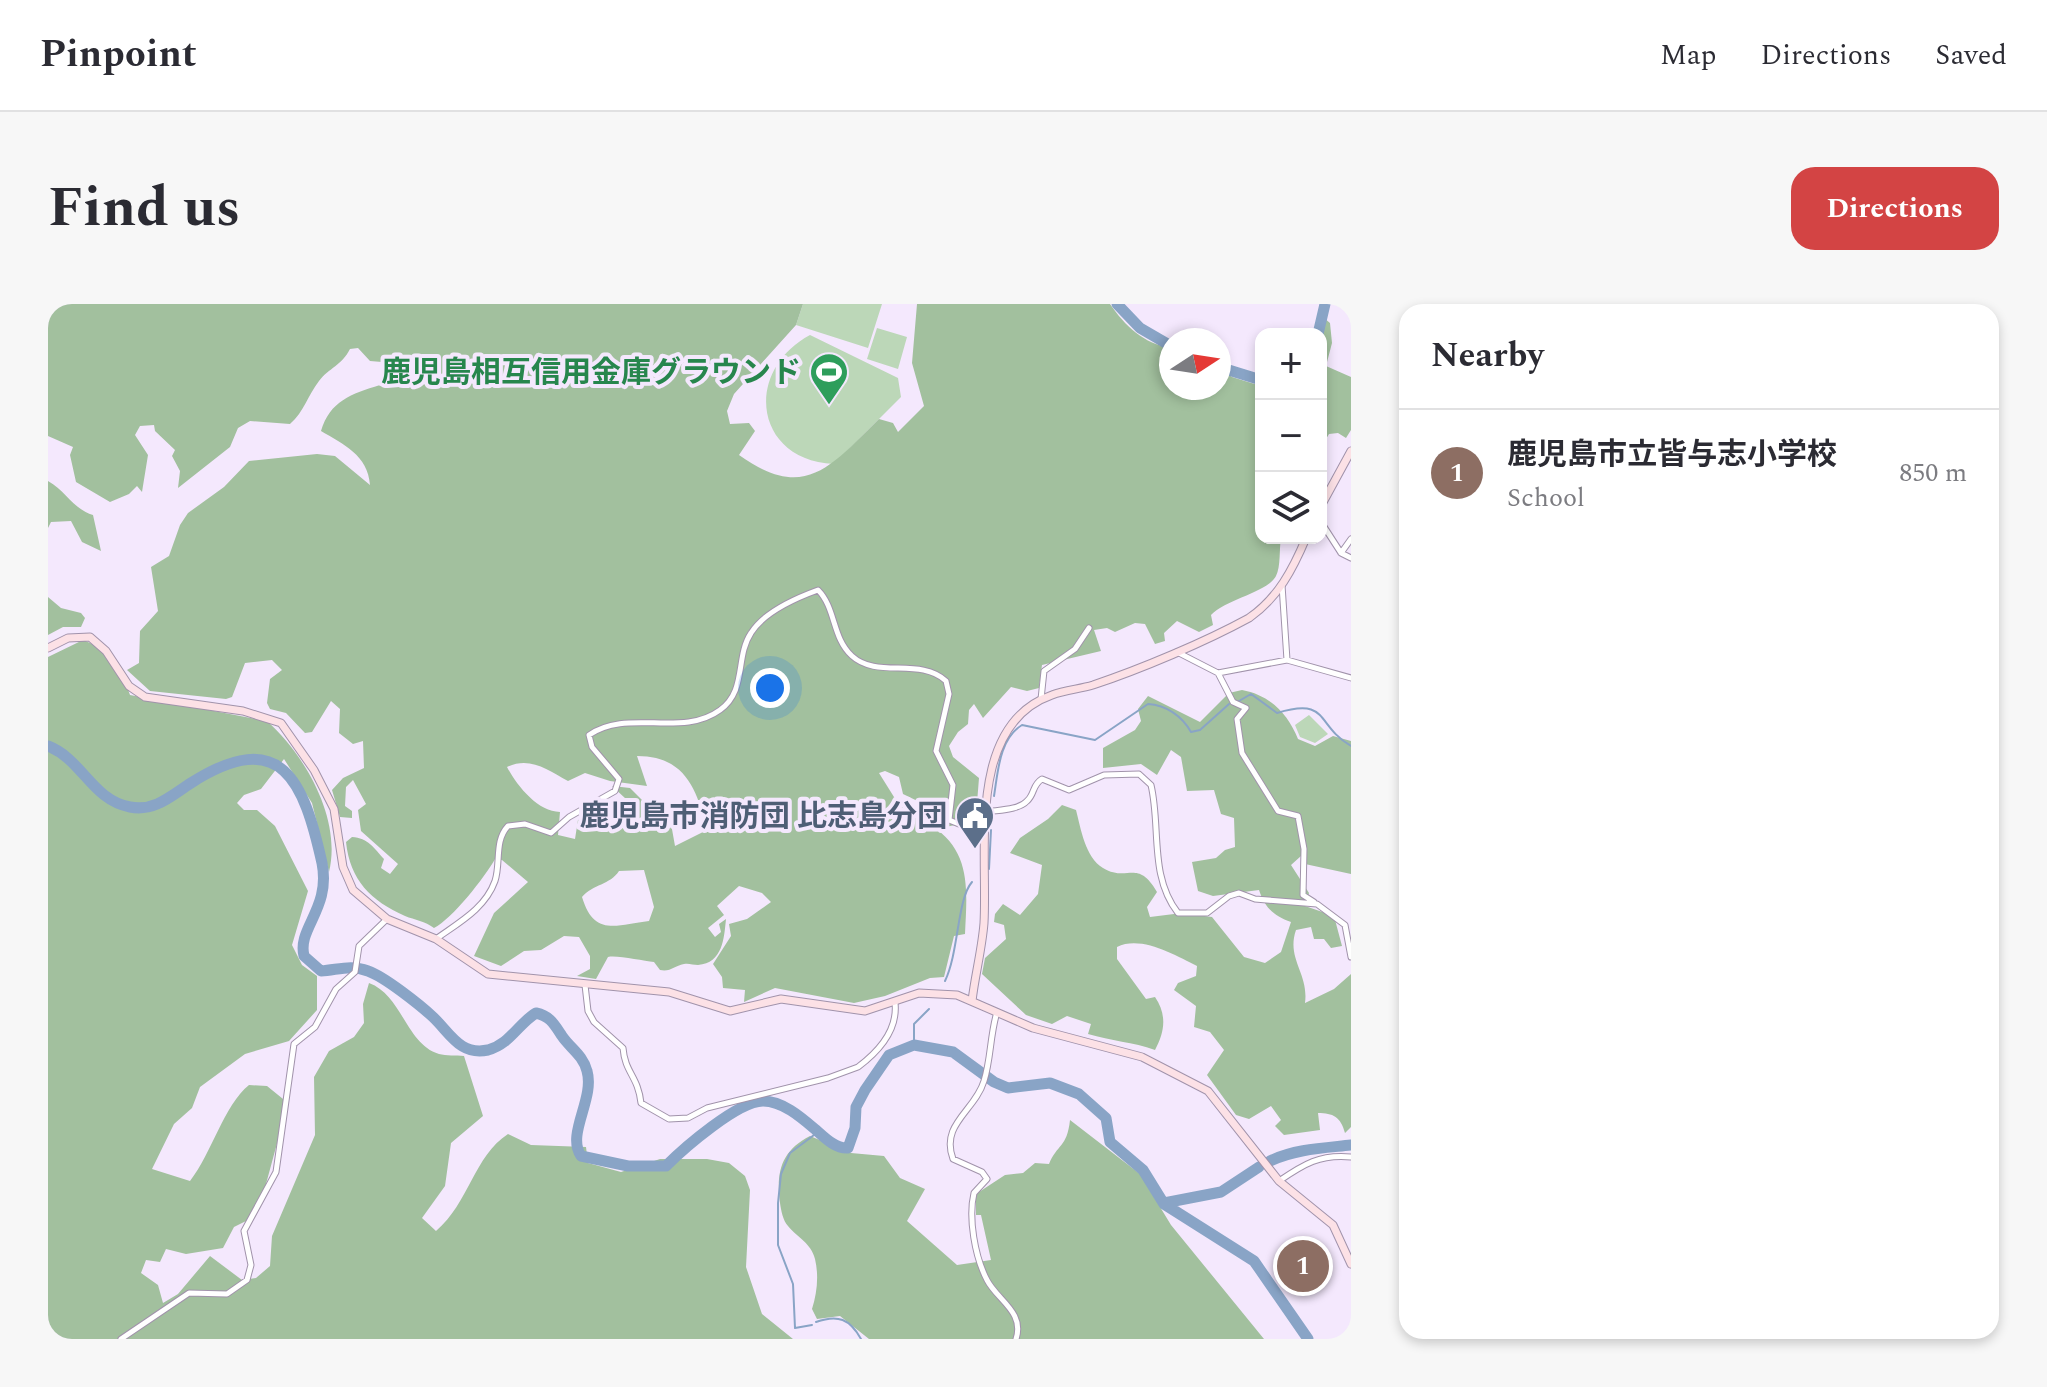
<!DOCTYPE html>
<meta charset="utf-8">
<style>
:root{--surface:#fff;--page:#f7f7f7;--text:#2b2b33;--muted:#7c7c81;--line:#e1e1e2;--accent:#d34444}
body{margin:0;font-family:Spectral,"Noto Sans JP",serif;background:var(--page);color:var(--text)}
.controls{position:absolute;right:24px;top:24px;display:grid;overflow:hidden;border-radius:16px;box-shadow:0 4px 12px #0003}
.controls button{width:72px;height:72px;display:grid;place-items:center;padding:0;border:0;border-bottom:2px solid var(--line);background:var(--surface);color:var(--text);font:40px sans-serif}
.compass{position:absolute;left:1111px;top:24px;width:72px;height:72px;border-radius:50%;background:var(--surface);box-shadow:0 4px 12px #0003;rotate:78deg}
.you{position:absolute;left:722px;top:384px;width:28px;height:28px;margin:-20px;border:6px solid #fff;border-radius:50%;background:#1a73e8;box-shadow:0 0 0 12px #1a73e833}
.badge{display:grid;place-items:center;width:52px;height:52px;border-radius:50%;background:var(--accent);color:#fff;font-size:26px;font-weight:700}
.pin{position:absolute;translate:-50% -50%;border:4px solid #fff;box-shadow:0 2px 8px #0006}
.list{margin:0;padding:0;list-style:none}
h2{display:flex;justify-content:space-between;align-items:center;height:104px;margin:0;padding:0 32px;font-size:34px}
h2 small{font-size:26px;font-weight:400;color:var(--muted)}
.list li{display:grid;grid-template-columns:52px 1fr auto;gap:24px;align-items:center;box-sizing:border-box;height:128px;padding:0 32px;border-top:2px solid var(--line)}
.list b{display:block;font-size:30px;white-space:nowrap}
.list p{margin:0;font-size:26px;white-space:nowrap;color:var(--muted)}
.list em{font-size:26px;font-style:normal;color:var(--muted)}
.icon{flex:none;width:44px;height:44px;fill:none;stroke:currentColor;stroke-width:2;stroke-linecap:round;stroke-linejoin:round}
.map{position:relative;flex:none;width:1303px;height:1035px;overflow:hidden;border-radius:24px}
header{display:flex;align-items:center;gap:48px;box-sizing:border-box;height:112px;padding:0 40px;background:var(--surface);border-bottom:2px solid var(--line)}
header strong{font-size:38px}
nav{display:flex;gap:44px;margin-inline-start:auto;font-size:28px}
.intro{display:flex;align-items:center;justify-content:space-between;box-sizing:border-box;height:192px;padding:0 48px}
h1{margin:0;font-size:56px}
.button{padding:20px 36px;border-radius:24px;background:var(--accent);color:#fff;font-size:28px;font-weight:700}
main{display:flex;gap:48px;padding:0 48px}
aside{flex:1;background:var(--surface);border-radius:24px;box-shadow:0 4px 12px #0003}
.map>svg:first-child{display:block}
.green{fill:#bcd7b8}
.forest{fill:#a2c09e;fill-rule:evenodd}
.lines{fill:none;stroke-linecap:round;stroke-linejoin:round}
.stream{stroke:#89a4c6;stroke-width:2}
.river{stroke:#89a4c6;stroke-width:11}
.street-casing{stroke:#a193ab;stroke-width:7}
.secondary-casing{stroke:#a193ab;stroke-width:9}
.street{stroke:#fff;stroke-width:5}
.secondary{stroke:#fce1e6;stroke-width:7}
.labels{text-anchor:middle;stroke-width:8;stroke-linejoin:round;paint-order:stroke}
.leisure-label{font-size:30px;font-weight:bold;fill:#27864d;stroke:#f4e8fd;text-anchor:end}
.service-label{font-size:30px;font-weight:bold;fill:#4e5e75;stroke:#f4e8fd;text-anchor:end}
</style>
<header>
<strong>Pinpoint</strong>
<nav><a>Map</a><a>Directions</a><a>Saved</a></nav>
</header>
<div class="intro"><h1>Find us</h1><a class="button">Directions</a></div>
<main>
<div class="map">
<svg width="1303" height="1035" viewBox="0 0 1303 1035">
<rect width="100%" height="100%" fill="#f4e8fd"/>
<path class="green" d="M755,0H834L820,44L748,21Z
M829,24L859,33L850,65L819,55Z
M762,31L850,74L853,93L786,160C706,156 695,67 762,31Z
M1261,411L1280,430L1267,439L1252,433L1247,421Z"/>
<path class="forest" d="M0,0H755L748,21L686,90L679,107L682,120L701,119L707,127L691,151C757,198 782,163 831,115L845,119L850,128L876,102L864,59L869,0H1062C1077,22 1096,40 1123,44V84H1171V64L1184,73L1213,82V234H1233C1231,245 1233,262 1228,272C1220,288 1178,295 1163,311L1165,321L1151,328L1129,317L1116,329L1117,337L1107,340L1097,320L1087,319L1067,328L1059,324L1046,326L1053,347L994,361L991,384L979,387L963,383L935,414L926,400L921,406L920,420L910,428L901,442L905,453L931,474L927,524L921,518L893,524L884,504L855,490L851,473L837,467L831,469L851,501C864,505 872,513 883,521C924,548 919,586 917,630L906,632L896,673L882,674L837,692L806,699L727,684L696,698L697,686L675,684L674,673L665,660L683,632L681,620L699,615L723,598L714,589L691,582L669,602L676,611L660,624L667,633L673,628L671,620L678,615C676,634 675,659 650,661C645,661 641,659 636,660C626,662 623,668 612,666L606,658C595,657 569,651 560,653L548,675L529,672L542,665V652L531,633L516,632L493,646L476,647L453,662L426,652L446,609L480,578L454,556L447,555C437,573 404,615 386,624C377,617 367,616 357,612C323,597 302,576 298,538L304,533C320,534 326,544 336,555L333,564L342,570L350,560L313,527L310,506L318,500L305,476L298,483L297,502L304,507V514L292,513L284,486L295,474L316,464L315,437L305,440L291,429L292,405L283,397L264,428L257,429L238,409L222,405L219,399L222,375L234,366L224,356L197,359L184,393L178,395L102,387L79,366L91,359L92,327L110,307L103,263L121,252L132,221L140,209L176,183L201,157L269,150L287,152L322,181C320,151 295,140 273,127C282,97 303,90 332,81L334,58L322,57L310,44L302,45C294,61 281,64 271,77C260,91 256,108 242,120L202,117L190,124L182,143L130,184L132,167L124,152L127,146L107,127L106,121L92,122L87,131L100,151L94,188L89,182L81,190L62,198L28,178L22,151L25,143L0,132ZM589,452C637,452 649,485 659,526L627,542L622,514L616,506L600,502L582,484L564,482L578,495L584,507L574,508L560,498L553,508L530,516L527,535L510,531L512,508C490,508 469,482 459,463C482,452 500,466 520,477L537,469L562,477L599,482ZM596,566L606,603L601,617C568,621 546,633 534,593C545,580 562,581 571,567Z
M1270,9L1282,19L1284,39L1278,62L1303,73V126L1298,134L1290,129L1281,130L1275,140L1273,30H1268Z
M0,177C18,187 25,205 45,211L53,247L34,238L23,217L3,218L0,224Z
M0,293L13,304L33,309L37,314L33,323H15L0,331Z
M35,336C59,344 75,368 82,391L219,417C257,451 294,515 281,568L264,499L236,455L213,485L196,491L189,499L196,506H209L227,522L260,587L244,641L254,661L269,672V706L241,737L197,750L152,783L144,804L126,820L104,865L142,877C164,849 176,801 201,781L219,782L240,799L215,891L198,917L186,923L175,944L138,950L118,945L112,958L98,956L93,969L110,981L115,999L130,990L162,952L194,976L208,974L222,962L224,932L267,831L266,773L281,747L306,733L316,719L315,700L321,679C354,691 358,740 391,750C398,752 408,751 416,752L435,812L403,839L397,882L374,914L388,927C421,899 426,852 460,830L483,841L538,843L540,859L573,868L612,855H659L681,859L697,872L702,886L698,963L714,1010L745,1035H0V353Z
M1194,386C1222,391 1240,410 1250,435L1267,442L1285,432L1303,437V570L1257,560L1253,552L1243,561L1261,589L1257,602L1286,612L1294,642L1283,644L1276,635H1266L1263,623L1248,626C1238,655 1261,669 1257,699L1286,685L1303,670V823L1297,829C1293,813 1285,809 1270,809L1272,826L1236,831L1227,822L1233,816L1223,802L1201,815L1188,811L1159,771L1176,746L1162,728L1146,723L1148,702L1126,686L1130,679L1148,672L1149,662C1127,651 1093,631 1069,643V655L1098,695L1107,693C1119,711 1117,727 1107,746C1085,738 1063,737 1040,730L1043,720L1019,712L1004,720L978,711L934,670L937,654L958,635L956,621L946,618L947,610L955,600L972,611L990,590L994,561L962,549L972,534L1000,515L1014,501L1028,506C1033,525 1037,553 1055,564C1080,579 1089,554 1109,588L1099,603L1102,613L1134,609L1164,613L1196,653L1217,659L1233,648L1243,618C1225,611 1217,604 1211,586L1165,592L1150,587L1144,558L1168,554L1177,546L1187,543L1186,514L1173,510L1166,486L1139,487L1133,453L1123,446L1109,471L1093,460L1055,464V444L1087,426L1093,417L1090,405L1100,392L1152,418L1181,389Z
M1022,816L1092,870L1123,921L1216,1035H821L792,1012L769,1015L764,1005C769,989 771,972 767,955C763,939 750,934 740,922C735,917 733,906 732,899C728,868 733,847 762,832L803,849L836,852L852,874L877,885L859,917L909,961L943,956L933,911H928V890L957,871L975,869L987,859L1001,860C1009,840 1019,844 1022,816Z"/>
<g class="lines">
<path class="stream" d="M1191,397L1203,390L1229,409C1282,393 1267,421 1303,442
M946,492C950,468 951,435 974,421L1047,436L1100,400C1118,401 1134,412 1143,428L1152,426L1181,400
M941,565L943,526
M897,677C911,648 909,595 924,578
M866,741V720L881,705
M768,1018C790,1010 802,1015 813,1035
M764,1021L747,1024L745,980L730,941V899L733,870L742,849L766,831L765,823"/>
<path class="river" d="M1069,0L1092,24L1123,42
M1270,30L1277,0
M1171,63L1213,76
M0,442C34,455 44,496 82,503C107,508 124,491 143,479C234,421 256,478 274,559C283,605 249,624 256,652L273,667C290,666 302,660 320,667C337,673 372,701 385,713C402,729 412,752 440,746C462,740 470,720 488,709C502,712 506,720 514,732C522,744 535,751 539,767C547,795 518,830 533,852L580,862H618C636,844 690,797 715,797C735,797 754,814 768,826C777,834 788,845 800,844L807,824L808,803L817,786L841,751L866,741L905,748L946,778L960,784L1002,779L1031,790L1058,814L1062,838L1095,866L1116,900L1206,957L1260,1035
M1222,857C1247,845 1276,844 1303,841
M1116,899L1173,888L1211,863"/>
<defs>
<path id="street" d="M1273,218L1293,249L1303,254
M1293,249L1303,235
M1234,281L1239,356
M1129,348L1170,369L1239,356L1303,374
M1170,369L1185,398L1198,404L1189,415L1194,449L1230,507L1250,512L1256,545L1255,591L1266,598
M993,395L996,367L1027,345L1041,324
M939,508C950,506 971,506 979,497C987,490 984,481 994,475L1021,486L1056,471L1091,470L1103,481C1113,523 1101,572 1130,609H1159L1181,592L1191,589L1207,595L1269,600L1297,621L1303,653
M388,635C410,619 437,605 447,577C453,559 446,537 460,522L477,520L503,529L521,513L567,487L571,475L544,443L541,431C579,404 634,434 672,406C699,387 687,353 703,329C716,308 748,294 770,286C788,304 784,334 804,352C829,375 872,353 898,377L901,390L888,447L905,481L901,516L911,520L924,516L936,527
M537,681L540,707L546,718L575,744C577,769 590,772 593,799L621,815L640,814L659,804L780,774L810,763C830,748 850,726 847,699
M949,708C942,731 943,755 936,777C927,807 892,820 905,855L934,868L939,875L926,889C920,914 927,953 939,976C949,996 977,1008 968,1035
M1231,877C1256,860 1272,850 1303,853
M73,1035L141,989L179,990L199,976L203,961L196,927L228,868L246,740L267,723L288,685L307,668L311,642L339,615"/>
<path id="secondary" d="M1273,202L1303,147
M0,344L20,334L42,333L58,347L81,382L97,393L195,407L233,419L266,466L286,505L295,563L305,586L339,615L388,635L440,670L621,688L682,707L733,695L817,707L871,689L909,691L985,724L1094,753L1160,787L1231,877L1285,921L1303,960
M924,697C927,671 934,645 936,619C940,548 918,421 1004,391C1017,386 1032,385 1045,381C1093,365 1157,338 1201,314C1230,294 1245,265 1258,234"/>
</defs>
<use href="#street" class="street-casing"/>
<use href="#secondary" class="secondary-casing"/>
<use href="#street" class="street"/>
<use href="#secondary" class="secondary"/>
</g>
<defs>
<symbol id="stadium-pin" viewBox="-11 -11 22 30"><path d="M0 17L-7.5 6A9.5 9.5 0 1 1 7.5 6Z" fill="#2e9e5b" stroke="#f4e8fd"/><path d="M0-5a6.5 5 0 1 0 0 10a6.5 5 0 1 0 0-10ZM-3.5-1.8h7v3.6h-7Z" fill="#fff"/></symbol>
<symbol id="civic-pin" viewBox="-11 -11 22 30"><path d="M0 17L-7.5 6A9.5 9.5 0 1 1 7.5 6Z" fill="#5c6f8a" stroke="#f4e8fd"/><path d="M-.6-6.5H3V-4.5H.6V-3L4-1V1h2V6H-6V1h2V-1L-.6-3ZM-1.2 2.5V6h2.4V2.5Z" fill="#fff"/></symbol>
</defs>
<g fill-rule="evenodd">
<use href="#stadium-pin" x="759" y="46" width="44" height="60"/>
<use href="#civic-pin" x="905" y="490" width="44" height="60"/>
</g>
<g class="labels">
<g class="leisure-label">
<text x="753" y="78">鹿児島相互信用金庫グラウンド</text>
</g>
<g class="service-label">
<text x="899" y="522">鹿児島市消防団 比志島分団</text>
</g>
</g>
</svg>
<div class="controls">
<button>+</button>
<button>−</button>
<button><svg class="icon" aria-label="layers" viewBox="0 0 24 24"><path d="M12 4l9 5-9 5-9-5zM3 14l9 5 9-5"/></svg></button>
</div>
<svg class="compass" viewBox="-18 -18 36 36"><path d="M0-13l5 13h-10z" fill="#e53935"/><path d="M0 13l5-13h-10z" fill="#7c7c81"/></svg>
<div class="you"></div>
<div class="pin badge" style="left:1255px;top:962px;background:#8d6e63">1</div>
</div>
<aside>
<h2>Nearby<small></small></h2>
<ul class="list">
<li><span class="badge" style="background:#8d6e63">1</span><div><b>鹿児島市立皆与志小学校</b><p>School</p></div><em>850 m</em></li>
</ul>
</aside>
</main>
